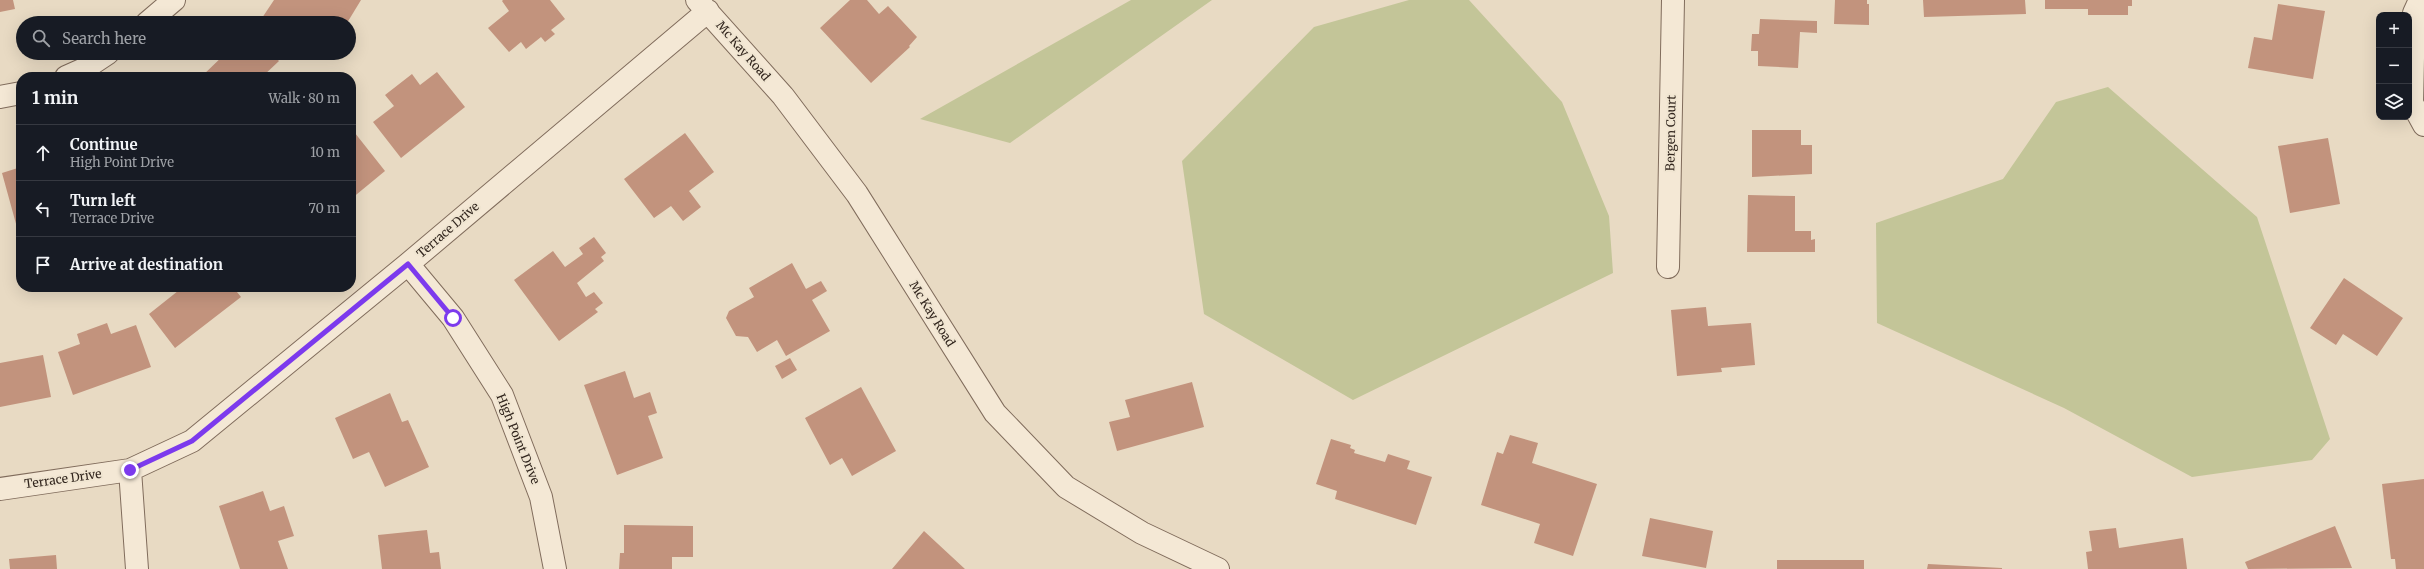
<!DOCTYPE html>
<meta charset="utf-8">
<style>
:root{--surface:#171b24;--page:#20242c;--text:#f1f3f6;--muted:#9ea1a6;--line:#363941}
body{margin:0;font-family:Merriweather,serif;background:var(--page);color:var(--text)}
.controls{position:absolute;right:12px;top:12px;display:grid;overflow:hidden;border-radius:8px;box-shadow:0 4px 16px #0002}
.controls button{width:36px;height:36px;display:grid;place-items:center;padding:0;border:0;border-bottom:1px solid var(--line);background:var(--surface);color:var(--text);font:20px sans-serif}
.stop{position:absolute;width:12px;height:12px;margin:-9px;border:3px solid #7c3aed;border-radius:50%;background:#fff}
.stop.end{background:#7c3aed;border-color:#fff;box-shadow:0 1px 4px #0008}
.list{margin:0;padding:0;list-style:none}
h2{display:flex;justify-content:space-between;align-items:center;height:52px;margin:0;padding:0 16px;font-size:17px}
h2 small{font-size:13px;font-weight:400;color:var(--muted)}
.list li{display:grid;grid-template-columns:26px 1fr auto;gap:12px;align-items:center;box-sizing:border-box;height:56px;padding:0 16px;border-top:1px solid var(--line)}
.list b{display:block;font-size:15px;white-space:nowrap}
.list p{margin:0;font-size:13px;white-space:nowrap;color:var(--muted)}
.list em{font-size:13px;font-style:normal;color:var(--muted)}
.icon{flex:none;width:22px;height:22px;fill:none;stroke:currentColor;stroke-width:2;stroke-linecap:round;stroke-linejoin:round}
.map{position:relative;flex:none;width:2424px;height:569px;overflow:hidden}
.search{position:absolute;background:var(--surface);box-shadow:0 4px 16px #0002;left:16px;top:16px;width:340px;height:44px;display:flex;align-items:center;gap:10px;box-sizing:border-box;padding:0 14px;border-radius:22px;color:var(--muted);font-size:15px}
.panel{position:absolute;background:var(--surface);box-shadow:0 4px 16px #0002;left:16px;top:72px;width:340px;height:220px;border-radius:16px}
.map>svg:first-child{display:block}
.green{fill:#c3c598}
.building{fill:#c2937d}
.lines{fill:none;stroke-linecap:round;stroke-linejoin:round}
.minor-casing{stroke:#806c5c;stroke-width:24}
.minor{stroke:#f4e8d5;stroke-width:22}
.route{stroke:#7c3aed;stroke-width:5}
.labels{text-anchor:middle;stroke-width:4;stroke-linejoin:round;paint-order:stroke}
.street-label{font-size:12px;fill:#32261e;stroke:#f0e5d1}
</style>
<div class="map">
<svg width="2424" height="569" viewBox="0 0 2424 569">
<rect width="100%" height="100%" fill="#e8dac3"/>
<path class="green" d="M1131,0H1212L1010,143L920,119Z
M1409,0H1469L1562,102L1609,216L1613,273L1353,400L1204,314L1182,161L1314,27Z
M2108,87L2257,217L2330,439L2312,460L2192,477L2064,408L1877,323L1876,223L2003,179L2056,102Z"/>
<path class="building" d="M0,0H13L15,9L0,12Z
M274,0H361L347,23H316L311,20L310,23H263L260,21Z
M503,0H550L565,19L551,30L555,34L545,42L541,37L526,49L521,42L509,52L488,28L509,11L502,1Z
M850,0H867L879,14L888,6L917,37L909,46L910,47L871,83L820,28Z
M1835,0H1867V4H1869V25L1834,24Z
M1923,0H2025L2026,14L1924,17Z
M2045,0H2132V6H2128V15H2088V9H2045Z
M2278,4L2325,11L2313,79L2248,68L2254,37L2272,40Z
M1760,19L1817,21V33L1800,32L1798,68L1758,66V51H1751L1752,34H1759Z
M226,53H271L279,61L262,77H201Z
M437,72L465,107L401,158L373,122L394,106L385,95L412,74L420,85Z
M351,128L385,171L351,199Z
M1752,130H1801V145H1812V174L1752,177Z
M685,133L714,172L689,191L701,207L683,221L671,206L654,218L624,179Z
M2328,138L2340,204L2290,213L2278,146Z
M21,167V242L2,173Z
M1748,195L1795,196V231H1811V240L1815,239V252H1747Z
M594,237L606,253L601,257L604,261L577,283L586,297L594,292L603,303L595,309L598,312L559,341L514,280L553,251L565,267L583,254L579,248Z
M792,263L806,289L821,281L827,291L812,300L830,331L786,356L777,340L757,352L748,337L736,336L726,318L729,311L754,297L749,288Z
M2344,278L2403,318L2377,356L2343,334L2336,345L2310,328Z
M183,287H233L241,297L175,348L149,314Z
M1706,307L1708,326L1751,323L1755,365L1721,368L1722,372L1677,376L1671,310Z
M107,323L111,334L136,325L151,367L73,395L58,352L80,344L77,334Z
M43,355L51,397L0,407V363Z
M790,358L797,370L782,379L775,366Z
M625,371L634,398L650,392L657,413L648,416L663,458L617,475L584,385Z
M1192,382L1204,427L1117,451L1109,422L1130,417L1125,400Z
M861,387L896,451L852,476L842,458L830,465L805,418Z
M390,393L402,422L408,420L429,467L385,487L369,452L353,459L335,418Z
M1510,435L1538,443L1532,463L1597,484L1573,556L1534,543L1540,524L1481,505L1497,452L1503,454Z
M1331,439L1351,445L1350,448L1355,450L1354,453L1385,462L1388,454L1410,461L1407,469L1432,477L1416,525L1335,499L1337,491L1316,484Z
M2424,479V569H2396L2395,559H2391L2382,484Z
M263,491L270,511L284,506L294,536L278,541L288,569H240L219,506Z
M1650,518L1713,531L1706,568L1642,556Z
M624,525L693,526V557H672V569H619L620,553H624Z
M2335,526L2352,568L2248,569L2245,562Z
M2116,528L2119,548L2183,538L2187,569H2088L2086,552L2092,551L2089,531Z
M427,530L430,553L439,552L441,569H382L378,535Z
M924,531L965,569H892Z
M56,555L57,569H10L9,559Z
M1777,560H1864V569H1777Z
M1928,564L2002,568V569H1927Z"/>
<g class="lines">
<defs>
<path id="minor" d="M697,0L783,96L857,194L995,413L1066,487L1142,533L1218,569
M2420,0L2414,13L2412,103L2424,125
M147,23L174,0
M66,77L84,69L108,53
M0,97L21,93
M408,264L453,318L502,395L541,497L555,569
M1668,267L1673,0
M130,470L137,569
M0,489L130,470L192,441L408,264L708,11"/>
</defs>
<use href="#minor" class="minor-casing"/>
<use href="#minor" class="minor"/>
</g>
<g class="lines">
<path class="route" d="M130,470L192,441L408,264L453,318"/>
</g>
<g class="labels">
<g class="street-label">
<text transform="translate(743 51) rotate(49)" y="4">Mc Kay Road</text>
<text transform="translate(1671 133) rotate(-89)" y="4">Bergen Court</text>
<text transform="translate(448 230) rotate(-41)" y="4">Terrace Drive</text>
<text transform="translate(932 314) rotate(58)" y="4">Mc Kay Road</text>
<text transform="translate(518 439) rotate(68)" y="4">High Point Drive</text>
<text transform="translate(63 479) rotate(-8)" y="4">Terrace Drive</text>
</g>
</g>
</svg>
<div class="controls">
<button>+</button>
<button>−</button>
<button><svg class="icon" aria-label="layers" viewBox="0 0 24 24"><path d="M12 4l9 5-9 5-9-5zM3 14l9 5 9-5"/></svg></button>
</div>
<div class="stop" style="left:453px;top:318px"></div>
<div class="stop end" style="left:130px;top:470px"></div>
<div class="search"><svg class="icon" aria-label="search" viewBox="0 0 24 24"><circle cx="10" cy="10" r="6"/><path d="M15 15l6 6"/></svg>Search here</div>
<section class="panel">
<h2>1 min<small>Walk · 80 m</small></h2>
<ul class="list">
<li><svg class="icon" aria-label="ahead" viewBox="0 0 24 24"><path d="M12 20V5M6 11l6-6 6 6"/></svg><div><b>Continue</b><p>High Point Drive</p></div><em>10 m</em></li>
<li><svg class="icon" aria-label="left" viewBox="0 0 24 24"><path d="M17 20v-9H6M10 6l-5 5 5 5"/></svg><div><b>Turn left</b><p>Terrace Drive</p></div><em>70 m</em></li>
<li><svg class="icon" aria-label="arrive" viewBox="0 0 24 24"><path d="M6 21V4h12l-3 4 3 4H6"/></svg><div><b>Arrive at destination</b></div></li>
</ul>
</section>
</div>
